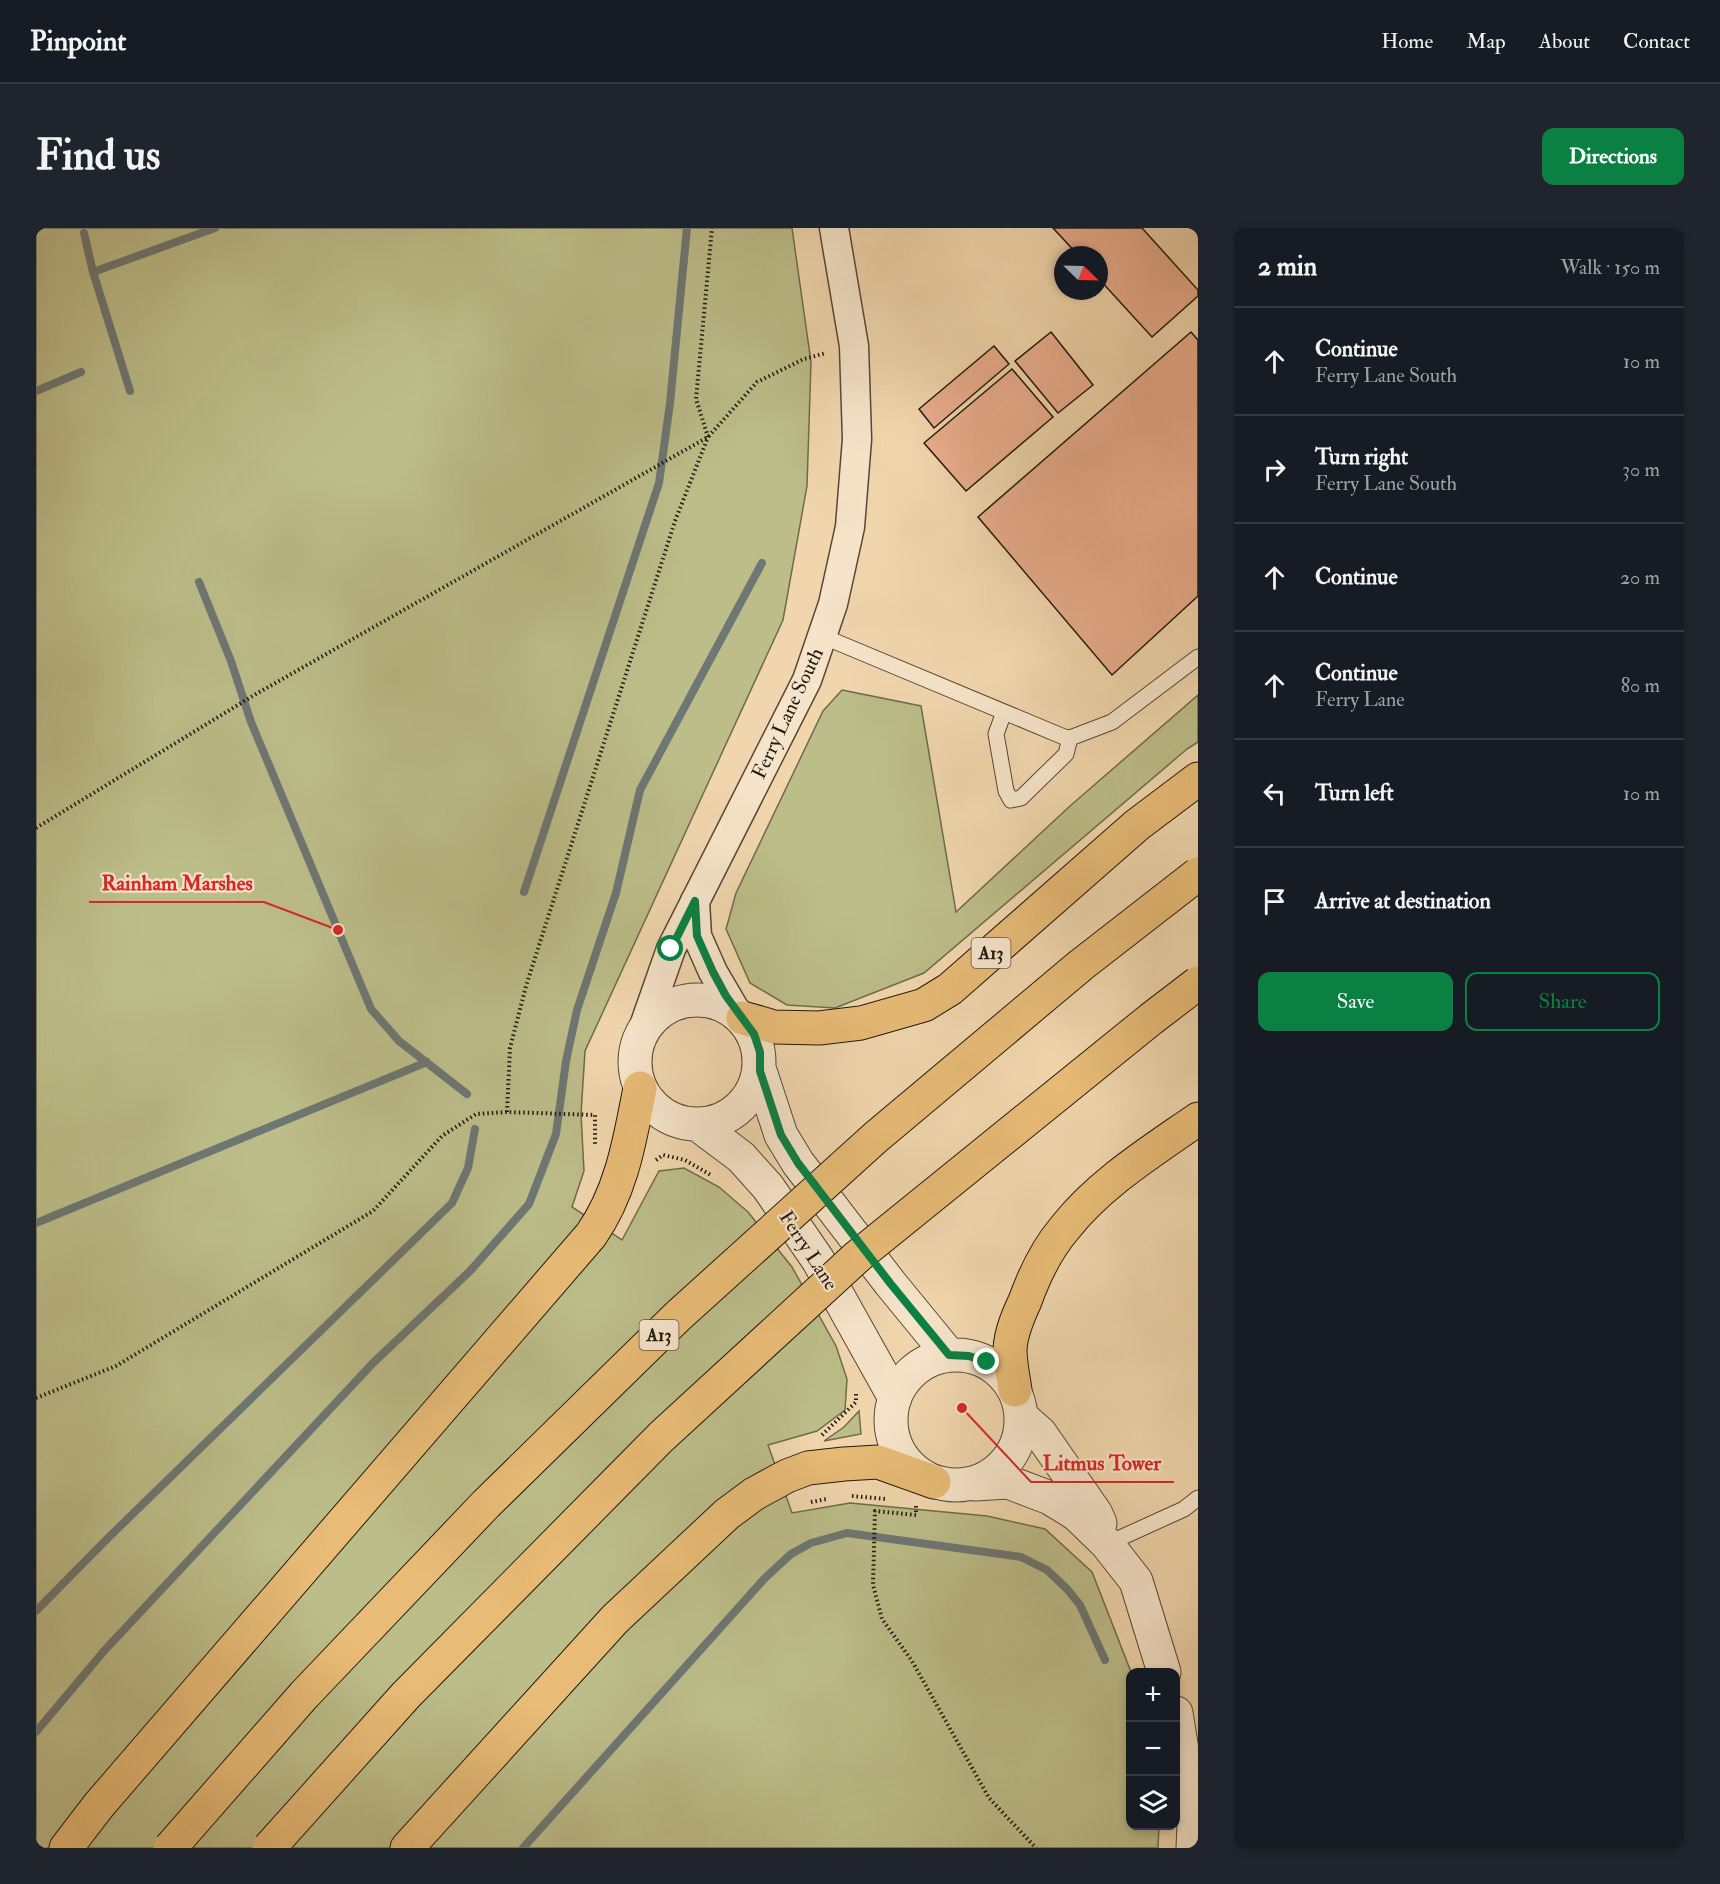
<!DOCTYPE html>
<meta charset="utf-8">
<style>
:root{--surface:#171b24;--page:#20242c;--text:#f1f3f6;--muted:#9ea1a6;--line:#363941;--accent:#0b8043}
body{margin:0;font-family:"IM FELL Double Pica",serif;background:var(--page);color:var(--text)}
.controls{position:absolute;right:18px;bottom:18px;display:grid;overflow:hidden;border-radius:12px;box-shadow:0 3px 9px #0003}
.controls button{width:54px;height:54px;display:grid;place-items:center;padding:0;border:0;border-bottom:2px solid var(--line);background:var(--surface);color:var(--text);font:30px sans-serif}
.compass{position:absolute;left:1018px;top:18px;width:54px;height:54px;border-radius:50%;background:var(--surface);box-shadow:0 3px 9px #0003;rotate:113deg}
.stop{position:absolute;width:18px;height:18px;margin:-14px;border:4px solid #0b8043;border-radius:50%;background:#fff}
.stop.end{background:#0b8043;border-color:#fff;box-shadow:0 2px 6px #0008}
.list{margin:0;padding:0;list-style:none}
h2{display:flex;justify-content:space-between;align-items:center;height:78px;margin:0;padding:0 24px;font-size:26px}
h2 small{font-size:20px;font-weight:400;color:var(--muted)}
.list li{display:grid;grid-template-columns:39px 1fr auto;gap:18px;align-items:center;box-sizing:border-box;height:108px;padding:0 24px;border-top:2px solid var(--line)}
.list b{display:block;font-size:22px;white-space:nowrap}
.list p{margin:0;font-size:20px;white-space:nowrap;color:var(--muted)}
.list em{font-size:20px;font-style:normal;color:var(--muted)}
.actions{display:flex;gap:12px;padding:18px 24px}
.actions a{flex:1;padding:14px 0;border:2px solid var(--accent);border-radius:12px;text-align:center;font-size:21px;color:var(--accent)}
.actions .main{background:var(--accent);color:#fff}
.icon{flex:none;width:33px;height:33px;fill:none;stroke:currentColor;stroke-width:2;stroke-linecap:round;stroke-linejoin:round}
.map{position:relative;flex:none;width:1162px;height:1620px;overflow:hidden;border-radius:12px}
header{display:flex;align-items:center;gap:36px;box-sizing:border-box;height:84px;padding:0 30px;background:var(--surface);border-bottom:2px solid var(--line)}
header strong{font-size:28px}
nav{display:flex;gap:33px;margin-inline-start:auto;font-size:21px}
.intro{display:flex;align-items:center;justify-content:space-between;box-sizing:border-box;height:144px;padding:0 36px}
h1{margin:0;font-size:42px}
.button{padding:15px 27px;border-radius:12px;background:var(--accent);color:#fff;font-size:21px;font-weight:700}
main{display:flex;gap:36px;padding:0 36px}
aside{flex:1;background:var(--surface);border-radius:12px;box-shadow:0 3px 9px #0003}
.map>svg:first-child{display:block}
.green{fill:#bcbd89;stroke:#6f6b4c;stroke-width:1.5}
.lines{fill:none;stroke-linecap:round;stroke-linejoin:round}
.stream{stroke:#6d7773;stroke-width:8}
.building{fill:#eaae8e;stroke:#22190f;stroke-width:1.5}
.service-casing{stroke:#564836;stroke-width:17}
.minor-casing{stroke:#564836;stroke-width:31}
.tertiary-casing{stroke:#564836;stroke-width:35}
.trunk-casing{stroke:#22190f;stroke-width:35}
.path{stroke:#22190f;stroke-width:4;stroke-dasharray:1.5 3;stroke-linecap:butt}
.service{stroke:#f6e4ca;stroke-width:15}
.minor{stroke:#f6e4ca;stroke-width:28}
.tertiary{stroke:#f6e4ca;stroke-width:33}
.trunk{stroke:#e8bb76;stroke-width:33}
.trunk-bridge-casing{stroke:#22190f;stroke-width:35;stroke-linecap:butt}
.trunk-bridge{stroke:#e8bb76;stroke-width:33}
.route{stroke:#0b8043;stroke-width:8}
.labels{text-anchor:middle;stroke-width:4.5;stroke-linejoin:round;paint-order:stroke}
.shield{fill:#f6e4ca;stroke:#625647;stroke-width:1.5}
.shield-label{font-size:18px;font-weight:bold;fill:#22190f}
.street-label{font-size:20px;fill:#22190f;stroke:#f6e4ca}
.leader{fill:none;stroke:#d62828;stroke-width:2}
.callout-dot{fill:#d62828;stroke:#f6e4ca;stroke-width:2}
.callout-label{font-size:21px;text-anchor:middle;font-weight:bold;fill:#d62828;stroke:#f6e4ca;stroke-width:4.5;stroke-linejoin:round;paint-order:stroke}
</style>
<header>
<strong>Pinpoint</strong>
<nav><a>Home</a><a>Map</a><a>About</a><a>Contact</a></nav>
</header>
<div class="intro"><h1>Find us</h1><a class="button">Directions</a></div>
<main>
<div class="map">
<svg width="1162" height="1620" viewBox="0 0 1162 1620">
<rect width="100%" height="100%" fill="#f1d6ad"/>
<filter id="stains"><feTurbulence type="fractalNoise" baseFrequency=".00333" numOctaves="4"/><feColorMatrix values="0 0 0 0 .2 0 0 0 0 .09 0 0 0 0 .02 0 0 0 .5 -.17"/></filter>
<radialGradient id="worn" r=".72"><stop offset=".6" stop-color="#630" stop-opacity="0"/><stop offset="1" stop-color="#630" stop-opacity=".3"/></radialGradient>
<path class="green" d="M0,0H756L775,134L771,258L747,392L549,823L545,886L548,943L536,979L586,1012L623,943L648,940L683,959L712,984L756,1039L800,1118L811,1151L809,1182L781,1203L732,1217L756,1285L814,1275L951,1288L1009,1301L1056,1344L1095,1444L1094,1598H1123L1122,1620H0Z
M806,462L885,478L920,684L1034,578L1162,467V514L1151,521L888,745L799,780L751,777L714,755L690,701L700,665L787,483Z
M823,1183L825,1206L788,1213L808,1199Z"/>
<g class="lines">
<path class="stream" d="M48,5L57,44L94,163
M57,44L179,0
M0,163L45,144
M163,354L195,433L215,494L335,781L363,813L431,866
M488,664L623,255L634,175L651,0
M0,995L391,834
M0,1383L74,1308L416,975L432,940L439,901
M0,1504L68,1423L337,1135L435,1042L493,976L520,906L530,833L541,782L580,665L604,562L726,335
M487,1620L729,1350L755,1326L775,1315L811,1305L985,1329L1011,1342L1031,1361L1044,1377L1069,1432"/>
</g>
<path class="building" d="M1017,0H1106L1162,62V68L1116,109L1063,51V27H1042Z
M1015,104L1057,157L1022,185L979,133Z
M1155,104L1162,112V368L1076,447L942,289Z
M958,118L973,136L898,200L883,181Z
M976,141L1017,189L930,263L888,215Z"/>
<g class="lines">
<defs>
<path id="service" d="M786,408L1028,509L1034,510L1076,494L1162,429
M968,484L960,506L970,563L975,572L985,570L1030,526L1034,510
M1071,1316L1148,1281L1162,1270"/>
<path id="minor" d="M659,673L661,708L677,744L701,785
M601,818L635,721L771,452L797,376L814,299L821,211L818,118L798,0"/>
<path id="tertiary" d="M599 834a62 62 0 1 1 124 0a62 62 0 1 1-124 0Z
M724,843L745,907L762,935L854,1055L913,1127
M661,896L705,929L732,959L782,1032L859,1170
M855 1192a65 65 0 1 1 130 0a65 65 0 1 1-130 0Z
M986,1189L1004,1205L1060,1286L1064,1295
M939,1256L972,1254L1014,1270L1040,1286L1071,1316L1100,1353L1128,1444
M1140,1485L1158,1596L1157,1620"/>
<path id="trunk" d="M707,790L738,799L783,800L825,795L888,777L914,761L1101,597L1162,551
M979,1162C977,1148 974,1135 974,1121C975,1104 982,1088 989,1073C998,1048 1011,1021 1028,1001C1063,956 1116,923 1162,891
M30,1620L63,1577L555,1007C586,963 594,911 604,860
M371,1620L579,1391L691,1286L718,1266L751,1248L772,1240L808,1236L842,1234L898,1254"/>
</defs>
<use href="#service" class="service-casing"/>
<use href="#minor" class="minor-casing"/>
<use href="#tertiary" class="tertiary-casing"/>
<use href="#trunk" class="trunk-casing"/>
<path class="path" d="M0,600L220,466L672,209L721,154L768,131L790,125
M471,884L474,820L490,758L639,293L672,209L660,171L676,0
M620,932L627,927L649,932L675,947
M0,1170L80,1138L337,983L406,908L440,886L471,884L559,887V916
M786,1207L820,1174V1163
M816,1268L850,1271
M775,1274L791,1271
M880,1278V1287L839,1283L837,1357L846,1391L876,1433L953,1570L1000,1620"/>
<use href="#service" class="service"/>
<use href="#minor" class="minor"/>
<use href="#tertiary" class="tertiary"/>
<use href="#trunk" class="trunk"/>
<defs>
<path id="trunk-bridge" d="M134,1620L268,1467L450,1276L642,1088L840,909L1045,737L1162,646
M233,1620L370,1467L625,1209L822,1028L1115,791L1162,755"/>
</defs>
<use href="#trunk-bridge" class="trunk-bridge-casing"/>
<use href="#trunk-bridge" class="trunk-bridge"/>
</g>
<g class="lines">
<path class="route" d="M635,721L659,673L661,708L677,744L690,768L718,806L724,824V843L745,907L762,935L854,1055L913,1127L933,1128L951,1134"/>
</g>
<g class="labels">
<g class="shield">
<rect x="935.5" y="710" width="39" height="30" rx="4.5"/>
<rect x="603.5" y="1092" width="39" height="30" rx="4.5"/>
</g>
<g class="shield-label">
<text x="955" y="731">A13</text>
<text x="623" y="1113">A13</text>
</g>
<g class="street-label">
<text transform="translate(751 485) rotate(-65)" y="7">Ferry Lane South</text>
<text transform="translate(773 1022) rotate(57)" y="7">Ferry Lane</text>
</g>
</g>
<path class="leader" d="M302 702L228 674H53M926 1180L995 1254H1138"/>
<g class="callout-dot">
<circle cx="302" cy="702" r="6"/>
<circle cx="926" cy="1180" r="6"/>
</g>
<g class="callout-label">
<text x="141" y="662">Rainham Marshes</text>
<text x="1066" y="1242">Litmus Tower</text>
</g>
<rect width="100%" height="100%" filter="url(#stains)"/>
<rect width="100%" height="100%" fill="url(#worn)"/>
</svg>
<div class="controls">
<button>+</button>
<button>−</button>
<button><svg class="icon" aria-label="layers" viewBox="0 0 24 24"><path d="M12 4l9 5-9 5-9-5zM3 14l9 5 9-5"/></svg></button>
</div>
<svg class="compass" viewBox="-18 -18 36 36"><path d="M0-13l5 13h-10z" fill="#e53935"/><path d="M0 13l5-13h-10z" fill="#9ea1a6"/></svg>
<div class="stop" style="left:635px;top:721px"></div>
<div class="stop end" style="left:951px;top:1134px"></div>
</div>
<aside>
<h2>2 min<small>Walk · 150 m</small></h2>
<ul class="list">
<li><svg class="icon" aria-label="ahead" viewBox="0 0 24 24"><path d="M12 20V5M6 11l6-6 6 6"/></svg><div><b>Continue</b><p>Ferry Lane South</p></div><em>10 m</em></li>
<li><svg class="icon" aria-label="right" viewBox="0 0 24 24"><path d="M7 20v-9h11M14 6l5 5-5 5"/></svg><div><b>Turn right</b><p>Ferry Lane South</p></div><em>30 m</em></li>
<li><svg class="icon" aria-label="ahead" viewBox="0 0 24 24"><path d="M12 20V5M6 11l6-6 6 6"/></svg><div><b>Continue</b></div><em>20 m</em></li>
<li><svg class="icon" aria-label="ahead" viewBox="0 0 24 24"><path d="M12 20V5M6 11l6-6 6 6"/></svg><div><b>Continue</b><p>Ferry Lane</p></div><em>80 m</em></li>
<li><svg class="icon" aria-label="left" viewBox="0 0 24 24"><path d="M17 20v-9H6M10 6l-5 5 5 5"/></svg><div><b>Turn left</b></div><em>10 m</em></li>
<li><svg class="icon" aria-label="arrive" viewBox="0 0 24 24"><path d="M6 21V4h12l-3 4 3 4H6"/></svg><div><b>Arrive at destination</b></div></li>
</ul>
<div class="actions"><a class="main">Save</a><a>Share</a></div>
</aside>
</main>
